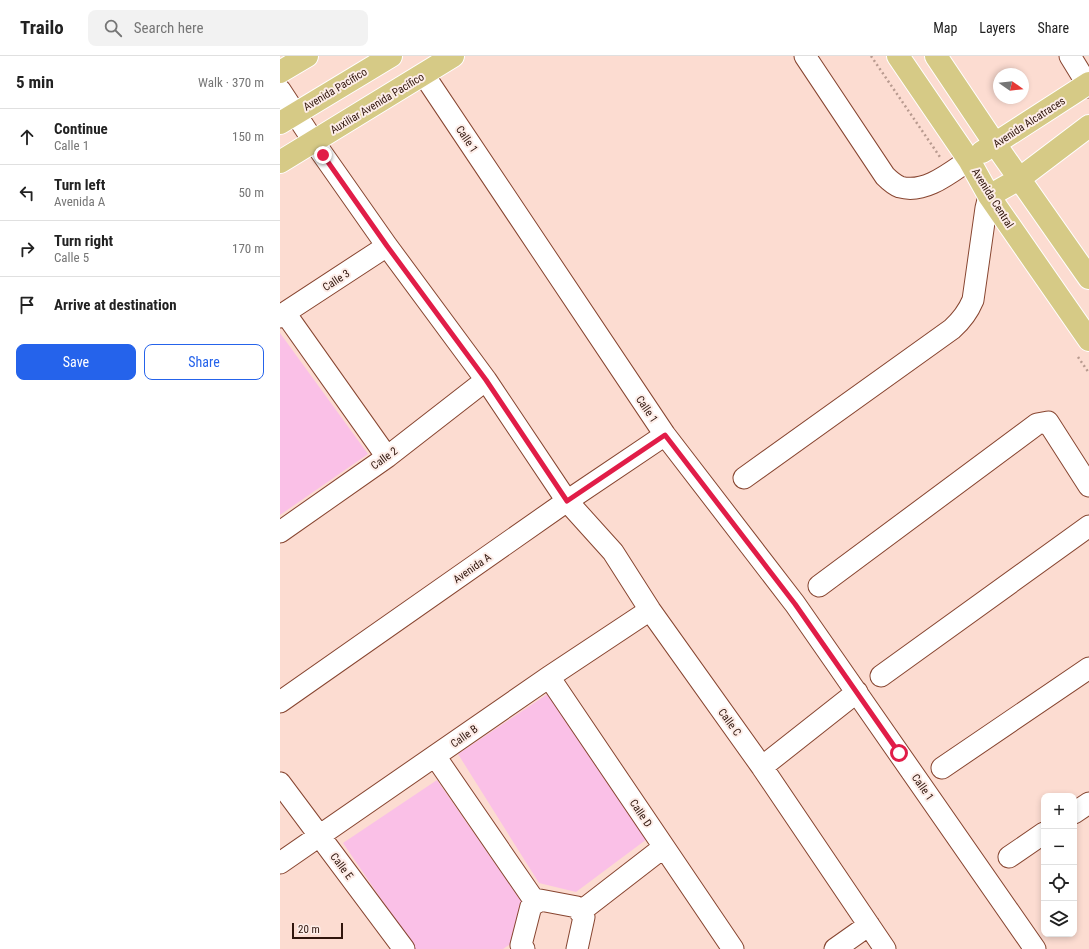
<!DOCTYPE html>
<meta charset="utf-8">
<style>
:root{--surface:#fff;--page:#f2f2f2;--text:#222;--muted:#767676;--line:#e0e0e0;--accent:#2563eb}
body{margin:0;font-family:"Roboto Condensed",sans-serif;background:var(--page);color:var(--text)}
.controls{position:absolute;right:12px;bottom:12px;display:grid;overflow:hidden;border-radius:8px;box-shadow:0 2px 6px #0003}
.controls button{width:36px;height:36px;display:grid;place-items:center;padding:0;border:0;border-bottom:1px solid var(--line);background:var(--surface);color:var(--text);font:20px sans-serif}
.compass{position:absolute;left:713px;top:12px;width:36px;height:36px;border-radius:50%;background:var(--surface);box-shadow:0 2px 6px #0003;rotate:104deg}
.scale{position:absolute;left:12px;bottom:10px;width:51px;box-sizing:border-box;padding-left:4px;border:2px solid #30150c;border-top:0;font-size:11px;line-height:14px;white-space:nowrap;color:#30150c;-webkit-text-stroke:3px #fdede8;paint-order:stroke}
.stop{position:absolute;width:12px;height:12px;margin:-9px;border:3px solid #e11d48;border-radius:50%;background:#fff}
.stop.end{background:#e11d48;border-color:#fff;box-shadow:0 1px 4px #0008}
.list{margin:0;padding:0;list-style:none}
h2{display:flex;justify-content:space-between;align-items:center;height:52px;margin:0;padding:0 16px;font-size:17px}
h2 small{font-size:13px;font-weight:400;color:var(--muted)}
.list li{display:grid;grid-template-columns:26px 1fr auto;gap:12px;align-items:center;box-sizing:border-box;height:56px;padding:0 16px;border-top:1px solid var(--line)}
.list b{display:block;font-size:15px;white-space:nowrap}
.list p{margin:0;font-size:13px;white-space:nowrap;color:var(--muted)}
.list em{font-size:13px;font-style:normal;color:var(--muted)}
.actions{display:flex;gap:8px;padding:12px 16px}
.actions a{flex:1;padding:9px 0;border:1px solid var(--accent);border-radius:8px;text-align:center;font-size:14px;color:var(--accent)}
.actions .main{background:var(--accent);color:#fff}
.icon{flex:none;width:22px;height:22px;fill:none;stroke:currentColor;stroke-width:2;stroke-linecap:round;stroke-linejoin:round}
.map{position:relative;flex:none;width:809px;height:893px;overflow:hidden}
header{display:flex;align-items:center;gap:24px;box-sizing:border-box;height:56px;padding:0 20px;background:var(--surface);border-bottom:1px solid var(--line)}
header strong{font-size:19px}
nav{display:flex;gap:22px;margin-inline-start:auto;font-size:14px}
.search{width:280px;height:36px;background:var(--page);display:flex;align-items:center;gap:10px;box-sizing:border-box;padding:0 14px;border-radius:8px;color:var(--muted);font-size:15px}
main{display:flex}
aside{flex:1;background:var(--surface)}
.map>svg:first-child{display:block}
.green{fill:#fac0e7}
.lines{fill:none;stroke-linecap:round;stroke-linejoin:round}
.minor-casing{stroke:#874530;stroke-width:23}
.major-casing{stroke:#fff;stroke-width:24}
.path{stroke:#b89a8f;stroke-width:2.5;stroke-dasharray:2 3;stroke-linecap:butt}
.minor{stroke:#fff;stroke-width:21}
.major{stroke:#d6ca86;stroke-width:22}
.route{stroke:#e11d48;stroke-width:5}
.labels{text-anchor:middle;stroke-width:4;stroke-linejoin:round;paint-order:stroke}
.street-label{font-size:11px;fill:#30150c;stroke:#fdede8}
</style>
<header>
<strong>Trailo</strong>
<div class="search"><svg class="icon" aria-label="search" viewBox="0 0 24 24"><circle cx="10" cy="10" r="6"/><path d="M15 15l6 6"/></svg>Search here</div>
<nav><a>Map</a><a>Layers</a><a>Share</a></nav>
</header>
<main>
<aside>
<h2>5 min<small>Walk · 370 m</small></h2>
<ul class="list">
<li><svg class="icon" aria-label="ahead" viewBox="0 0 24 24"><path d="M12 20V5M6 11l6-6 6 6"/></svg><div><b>Continue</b><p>Calle 1</p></div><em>150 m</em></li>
<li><svg class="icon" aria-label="left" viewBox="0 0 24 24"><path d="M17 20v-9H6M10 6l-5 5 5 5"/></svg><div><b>Turn left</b><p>Avenida A</p></div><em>50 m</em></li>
<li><svg class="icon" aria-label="right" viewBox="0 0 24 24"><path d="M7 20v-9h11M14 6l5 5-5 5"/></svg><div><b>Turn right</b><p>Calle 5</p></div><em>170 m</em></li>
<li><svg class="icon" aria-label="arrive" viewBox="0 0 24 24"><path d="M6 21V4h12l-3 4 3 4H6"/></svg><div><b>Arrive at destination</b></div></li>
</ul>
<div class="actions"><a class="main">Save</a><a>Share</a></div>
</aside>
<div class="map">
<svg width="809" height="893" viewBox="0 0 809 893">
<rect width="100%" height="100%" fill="#fcdcd1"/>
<path class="green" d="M0,277L88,398L0,459Z
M269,637L367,783L296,836L259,827L178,698Z
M157,724L244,849L235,885L223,893H135L63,787Z"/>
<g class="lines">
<defs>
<path id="minor" d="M525,0L605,120C609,124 615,129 620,131C645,138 670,117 689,104
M790,0L809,31
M144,19L385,379L515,548L755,893
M0,34L34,86L107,190L206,324L287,445L333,496L370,554L482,711L605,893
M0,260L107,190
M0,261L5,257L107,401
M464,422L672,273C682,264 688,256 693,244L706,152L709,140
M0,476L107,401L206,324
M539,530L757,368L768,366L809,430
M601,620L809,470
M269,621L453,893
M0,646L287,445L385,379
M155,700L256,847
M482,711L577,636
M662,712L809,612
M0,727L124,893
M794,757L809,747
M729,801L764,777
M0,807L269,621L370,554
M300,856L384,791
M244,893L241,889L251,850L260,844L297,851L304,861L297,893
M555,893L589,869"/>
<path id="major" d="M618,0L689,104L709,140L809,284
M656,0L715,88L809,222
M0,16L27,0
M0,67L111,0
M702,96L809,27
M0,106L173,0
M709,140L739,123L809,70"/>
</defs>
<use href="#minor" class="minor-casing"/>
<use href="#major" class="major-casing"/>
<path class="path" d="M591,0L660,101
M798,301L809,317"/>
<use href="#minor" class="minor"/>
<use href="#major" class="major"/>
</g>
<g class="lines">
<path class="route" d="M43,99L107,190L206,324L287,445L385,379L515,548L619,697"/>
</g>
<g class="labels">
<g class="street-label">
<text transform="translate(55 33) rotate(-31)" y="4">Avenida Pacífico</text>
<text transform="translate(97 47) rotate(-31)" y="4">Auxiliar Avenida Pacífico</text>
<text transform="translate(749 66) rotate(-33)" y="4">Avenida Alcatraces</text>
<text transform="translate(187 83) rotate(56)" y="4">Calle 1</text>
<text transform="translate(713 142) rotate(58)" y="4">Avenida Central</text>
<text transform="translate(56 224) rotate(-33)" y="4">Calle 3</text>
<text transform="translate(367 353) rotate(56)" y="4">Calle 1</text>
<text transform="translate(104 402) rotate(-36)" y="4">Calle 2</text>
<text transform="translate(192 512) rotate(-35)" y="4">Avenida A</text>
<text transform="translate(450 666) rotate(54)" y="4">Calle C</text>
<text transform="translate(184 680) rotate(-35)" y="4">Calle B</text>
<text transform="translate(643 731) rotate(55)" y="4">Calle 1</text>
<text transform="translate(361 757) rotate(56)" y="4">Calle D</text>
<text transform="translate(62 810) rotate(53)" y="4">Calle E</text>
</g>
</g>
</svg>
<div class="controls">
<button>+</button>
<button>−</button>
<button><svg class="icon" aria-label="locate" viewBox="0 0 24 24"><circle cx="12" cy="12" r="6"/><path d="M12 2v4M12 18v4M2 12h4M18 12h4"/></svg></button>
<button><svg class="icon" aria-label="layers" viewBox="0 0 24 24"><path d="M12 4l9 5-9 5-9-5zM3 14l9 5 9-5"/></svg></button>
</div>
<svg class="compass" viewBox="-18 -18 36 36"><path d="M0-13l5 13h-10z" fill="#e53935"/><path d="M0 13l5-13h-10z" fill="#767676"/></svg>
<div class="scale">20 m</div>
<div class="stop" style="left:619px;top:697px"></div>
<div class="stop end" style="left:43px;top:99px"></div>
</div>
</main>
